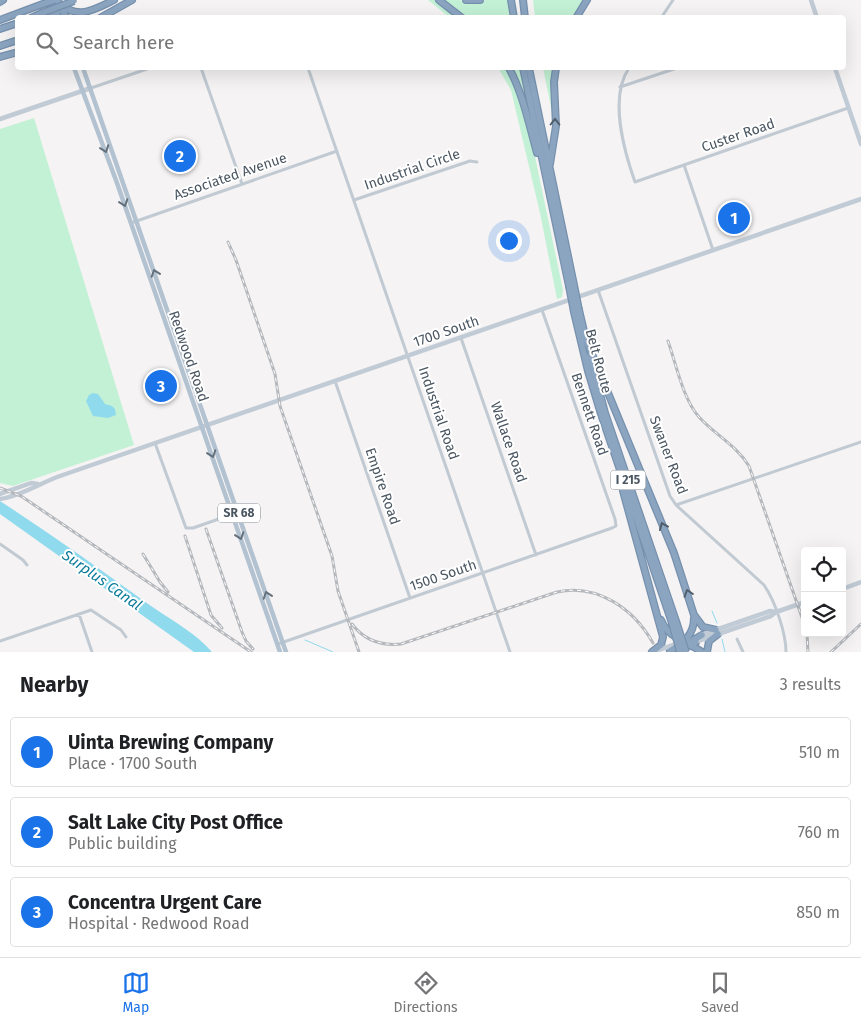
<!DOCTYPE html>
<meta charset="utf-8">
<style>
:root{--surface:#fff;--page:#f6f6f6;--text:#202124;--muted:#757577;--line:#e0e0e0;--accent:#1a73e8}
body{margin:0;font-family:"Fira Sans",sans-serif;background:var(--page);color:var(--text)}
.controls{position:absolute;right:15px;bottom:15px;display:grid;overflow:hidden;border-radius:5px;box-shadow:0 5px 20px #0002}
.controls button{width:45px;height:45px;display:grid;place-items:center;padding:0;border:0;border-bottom:1px solid var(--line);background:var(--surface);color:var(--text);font:25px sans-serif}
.you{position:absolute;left:508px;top:240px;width:18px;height:18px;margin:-12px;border:4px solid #fff;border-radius:50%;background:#1a73e8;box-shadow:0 0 0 8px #1a73e833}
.badge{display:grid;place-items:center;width:32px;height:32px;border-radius:50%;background:var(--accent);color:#fff;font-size:16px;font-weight:700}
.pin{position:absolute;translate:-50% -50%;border:2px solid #fff;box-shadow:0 1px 5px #0006}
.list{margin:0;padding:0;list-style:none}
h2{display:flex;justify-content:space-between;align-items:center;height:65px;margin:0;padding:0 20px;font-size:21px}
h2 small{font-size:16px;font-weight:400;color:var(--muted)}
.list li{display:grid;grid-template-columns:32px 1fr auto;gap:15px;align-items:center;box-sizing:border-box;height:70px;margin:0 10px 10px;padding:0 10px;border:1px solid var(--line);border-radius:5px}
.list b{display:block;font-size:19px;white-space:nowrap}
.list p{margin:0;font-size:16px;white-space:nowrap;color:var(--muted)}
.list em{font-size:16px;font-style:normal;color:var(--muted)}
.icon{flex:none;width:28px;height:28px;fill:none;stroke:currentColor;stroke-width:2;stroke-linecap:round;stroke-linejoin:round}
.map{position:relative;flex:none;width:861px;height:652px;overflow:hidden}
.search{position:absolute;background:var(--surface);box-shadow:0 5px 20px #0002;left:15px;right:15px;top:15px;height:55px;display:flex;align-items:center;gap:12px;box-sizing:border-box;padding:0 18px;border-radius:5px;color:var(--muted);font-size:19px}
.sheet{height:305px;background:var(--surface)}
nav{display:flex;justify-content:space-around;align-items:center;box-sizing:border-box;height:70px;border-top:1px solid var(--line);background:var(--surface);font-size:14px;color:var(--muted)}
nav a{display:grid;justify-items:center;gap:2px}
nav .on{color:var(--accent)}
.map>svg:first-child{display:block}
.green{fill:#c3f1d5}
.water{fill:#90daee}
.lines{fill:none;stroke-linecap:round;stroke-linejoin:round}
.stream{stroke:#90daee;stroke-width:1}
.highway-casing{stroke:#7690ad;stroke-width:8}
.street{stroke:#c1cad2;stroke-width:3}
.secondary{stroke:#c1cbd6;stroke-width:4.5}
.primary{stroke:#b3c2d1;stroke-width:4.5}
.highway{stroke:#8ba5c1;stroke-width:5.5}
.rail-casing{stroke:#b5b8bd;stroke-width:3}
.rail{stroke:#fff;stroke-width:1;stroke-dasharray:4;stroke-linecap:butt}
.highway-bridge-casing{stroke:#7690ad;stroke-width:8;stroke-linecap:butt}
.highway-bridge{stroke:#8ba5c1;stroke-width:5.5}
.oneway{stroke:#505e6b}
.oneway2{stroke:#64717d}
.labels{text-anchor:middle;stroke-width:4;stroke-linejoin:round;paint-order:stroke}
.shield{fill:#fff;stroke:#808990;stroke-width:1}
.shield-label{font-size:12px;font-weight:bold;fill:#4a5661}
.street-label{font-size:14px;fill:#4a5661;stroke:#fff}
.water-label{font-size:15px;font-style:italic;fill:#0c7c9b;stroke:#fff}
</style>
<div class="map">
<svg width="861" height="652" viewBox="0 0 861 652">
<rect width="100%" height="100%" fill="#f5f3f3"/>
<path class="green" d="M428,0H438L460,17H449Z
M444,0H459L474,3L486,0H508L511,17H467Z
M533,0H586L575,18L535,17Z
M498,68H508L514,78L533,147L563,290L562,297L557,299L540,213L511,90Z
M512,68H520L530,114L520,85Z
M543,68H556L553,111L552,112Z
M34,118L134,445L13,486L0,483V129Z"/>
<path class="water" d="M93,393L98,394L105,404L112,406L115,409L116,415L108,418L93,416L86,401L89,395Z
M0,501C51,534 101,570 151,606C170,619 197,634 212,652H194L0,514Z"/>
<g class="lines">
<path class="stream" d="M712,611L717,623
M722,639L725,652
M305,640L333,652"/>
<defs>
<path id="highway" d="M56,0C76,21 92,11 114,0
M439,0L462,18
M466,0H480
M511,0L514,18
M523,0L525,18
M0,2L3,0
M60,7L67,18
M31,18L42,13
M50,18L54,5
M57,18V5
M100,18L132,0
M576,18L587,0
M0,20L40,5
M0,29L18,23
M0,46L18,40
M0,57L18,52
M509,68C523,94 529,124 537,153
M523,68L569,286
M529,68L574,285
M550,164L556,126L554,82L556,68
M579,310L586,340
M574,312L588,371L601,414L672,623
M585,337L674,553L694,615L703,627L716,630
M590,356L605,413L676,621
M623,491L663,637L661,645L652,652
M661,620C668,636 680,641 696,642
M690,642L702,635
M686,644L694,647L702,652
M670,651C684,642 694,635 694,618
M707,652L709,641L718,634"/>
</defs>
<use href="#highway" class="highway-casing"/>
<path class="street" d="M661,18L673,0
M201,68L242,184
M308,68L510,652
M629,68C609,97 624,151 635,182L848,108
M620,87L677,68
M91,88L150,68
M684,165L713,250
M354,200L470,161L477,162
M131,223L337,151
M598,290L670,496L676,505L764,585C775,601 786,633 786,652
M461,338L536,555
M335,381L410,598
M155,443L186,528H193L233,514
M676,505L861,442
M0,544L23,560L27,565
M79,614L92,652
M737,639L743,652
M0,641L91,610L121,630L126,637
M278,644L612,528L616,526L615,519L542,310"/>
<path class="secondary" d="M811,0L817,18
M835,68L861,144
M0,119L91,88
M0,494L31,483L38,484
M0,499C21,496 40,483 60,476L861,199
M842,589L861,582
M701,635L770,611L776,612
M695,642L771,616L776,612L805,602
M656,651L679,643"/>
<path class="primary" d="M74,68L117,183L280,652
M83,68L286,652"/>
<use href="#highway" class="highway"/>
<defs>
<path id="rail" d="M228,242L236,260L275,374L280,406L332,556L338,591L359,652
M668,341C676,364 683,399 699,417C714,434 736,445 749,466L805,626
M0,488L21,496L251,652
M206,529L242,632L246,641L253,649
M185,536L211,615L222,628
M143,554L160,582L168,592
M352,624C364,640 381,646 401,644L557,592C597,583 634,609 653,643
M807,633L808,652
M831,652L861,624"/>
</defs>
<use href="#rail" class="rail-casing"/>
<use href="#rail" class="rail"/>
<defs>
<path id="highway-bridge" d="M40,5L55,0
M42,13L74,1
M574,285L579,310
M569,286L574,312
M676,621L686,652
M672,623L680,652"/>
</defs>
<use href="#highway-bridge" class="highway-bridge-casing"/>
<use href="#highway-bridge" class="highway-bridge"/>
</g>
<defs><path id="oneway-chevron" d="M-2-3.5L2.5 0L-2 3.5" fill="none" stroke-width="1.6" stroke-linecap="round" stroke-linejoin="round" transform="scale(1.25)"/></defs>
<g class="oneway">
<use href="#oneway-chevron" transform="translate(555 122) rotate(-90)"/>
<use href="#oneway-chevron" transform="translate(663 526) rotate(-113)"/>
<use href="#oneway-chevron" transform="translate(688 593) rotate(-108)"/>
</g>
<g class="oneway2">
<use href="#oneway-chevron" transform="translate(105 149) rotate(70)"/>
<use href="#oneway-chevron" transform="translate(124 203) rotate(71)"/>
<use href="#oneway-chevron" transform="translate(155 273) rotate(-109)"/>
<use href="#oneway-chevron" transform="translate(212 454) rotate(71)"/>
<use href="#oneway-chevron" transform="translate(240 536) rotate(71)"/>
<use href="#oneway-chevron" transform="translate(267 595) rotate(-109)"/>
</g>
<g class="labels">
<g class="shield">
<rect x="610.5" y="470.5" width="35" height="19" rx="4"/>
<rect x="218" y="503.5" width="42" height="19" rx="4"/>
</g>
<g class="shield-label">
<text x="628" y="484">I 215</text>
<text x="239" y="517">SR 68</text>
</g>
<g class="street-label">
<text transform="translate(738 135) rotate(-19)" y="5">Custer Road</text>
<text transform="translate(412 169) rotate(-19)" y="5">Industrial Circle</text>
<text transform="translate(230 176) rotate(-19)" y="5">Associated Avenue</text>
<text transform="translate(446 331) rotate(-19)" y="5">1700 South</text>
<text transform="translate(189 356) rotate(71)" y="5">Redwood Road</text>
<text transform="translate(599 361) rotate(75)" y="5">Belt Route</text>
<text transform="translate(439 413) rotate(71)" y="5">Industrial Road</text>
<text transform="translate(590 414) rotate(71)" y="5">Bennett Road</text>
<text transform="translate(509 442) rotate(71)" y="5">Wallace Road</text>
<text transform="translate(669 455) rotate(69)" y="5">Swaner Road</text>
<text transform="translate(383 486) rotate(71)" y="5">Empire Road</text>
<text transform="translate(443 575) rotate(-19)" y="5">1500 South</text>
</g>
<g class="water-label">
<text transform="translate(102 580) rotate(35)" y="5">Surplus Canal</text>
</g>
</g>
</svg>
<div class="controls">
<button><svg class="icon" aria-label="locate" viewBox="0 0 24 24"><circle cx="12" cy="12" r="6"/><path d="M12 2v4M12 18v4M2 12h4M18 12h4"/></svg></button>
<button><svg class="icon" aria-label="layers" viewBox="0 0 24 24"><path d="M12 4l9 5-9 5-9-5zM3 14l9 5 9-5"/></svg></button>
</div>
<div class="you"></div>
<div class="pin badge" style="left:734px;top:218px">1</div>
<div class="pin badge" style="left:180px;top:156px">2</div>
<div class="pin badge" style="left:161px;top:386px">3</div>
<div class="search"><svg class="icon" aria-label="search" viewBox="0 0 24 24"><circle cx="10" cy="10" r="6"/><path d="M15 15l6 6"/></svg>Search here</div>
</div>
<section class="sheet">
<h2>Nearby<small>3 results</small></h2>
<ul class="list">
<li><span class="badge">1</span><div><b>Uinta Brewing Company</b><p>Place · 1700 South</p></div><em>510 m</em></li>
<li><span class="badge">2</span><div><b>Salt Lake City Post Office</b><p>Public building</p></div><em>760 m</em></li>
<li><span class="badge">3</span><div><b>Concentra Urgent Care</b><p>Hospital · Redwood Road</p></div><em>850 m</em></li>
</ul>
</section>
<nav>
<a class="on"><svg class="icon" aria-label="map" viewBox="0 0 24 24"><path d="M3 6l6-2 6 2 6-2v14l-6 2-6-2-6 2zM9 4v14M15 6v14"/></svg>Map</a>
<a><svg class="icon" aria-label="directions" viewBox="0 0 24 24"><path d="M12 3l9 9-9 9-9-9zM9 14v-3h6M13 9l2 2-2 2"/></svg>Directions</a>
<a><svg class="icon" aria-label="saved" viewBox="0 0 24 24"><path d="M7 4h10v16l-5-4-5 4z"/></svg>Saved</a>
</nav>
